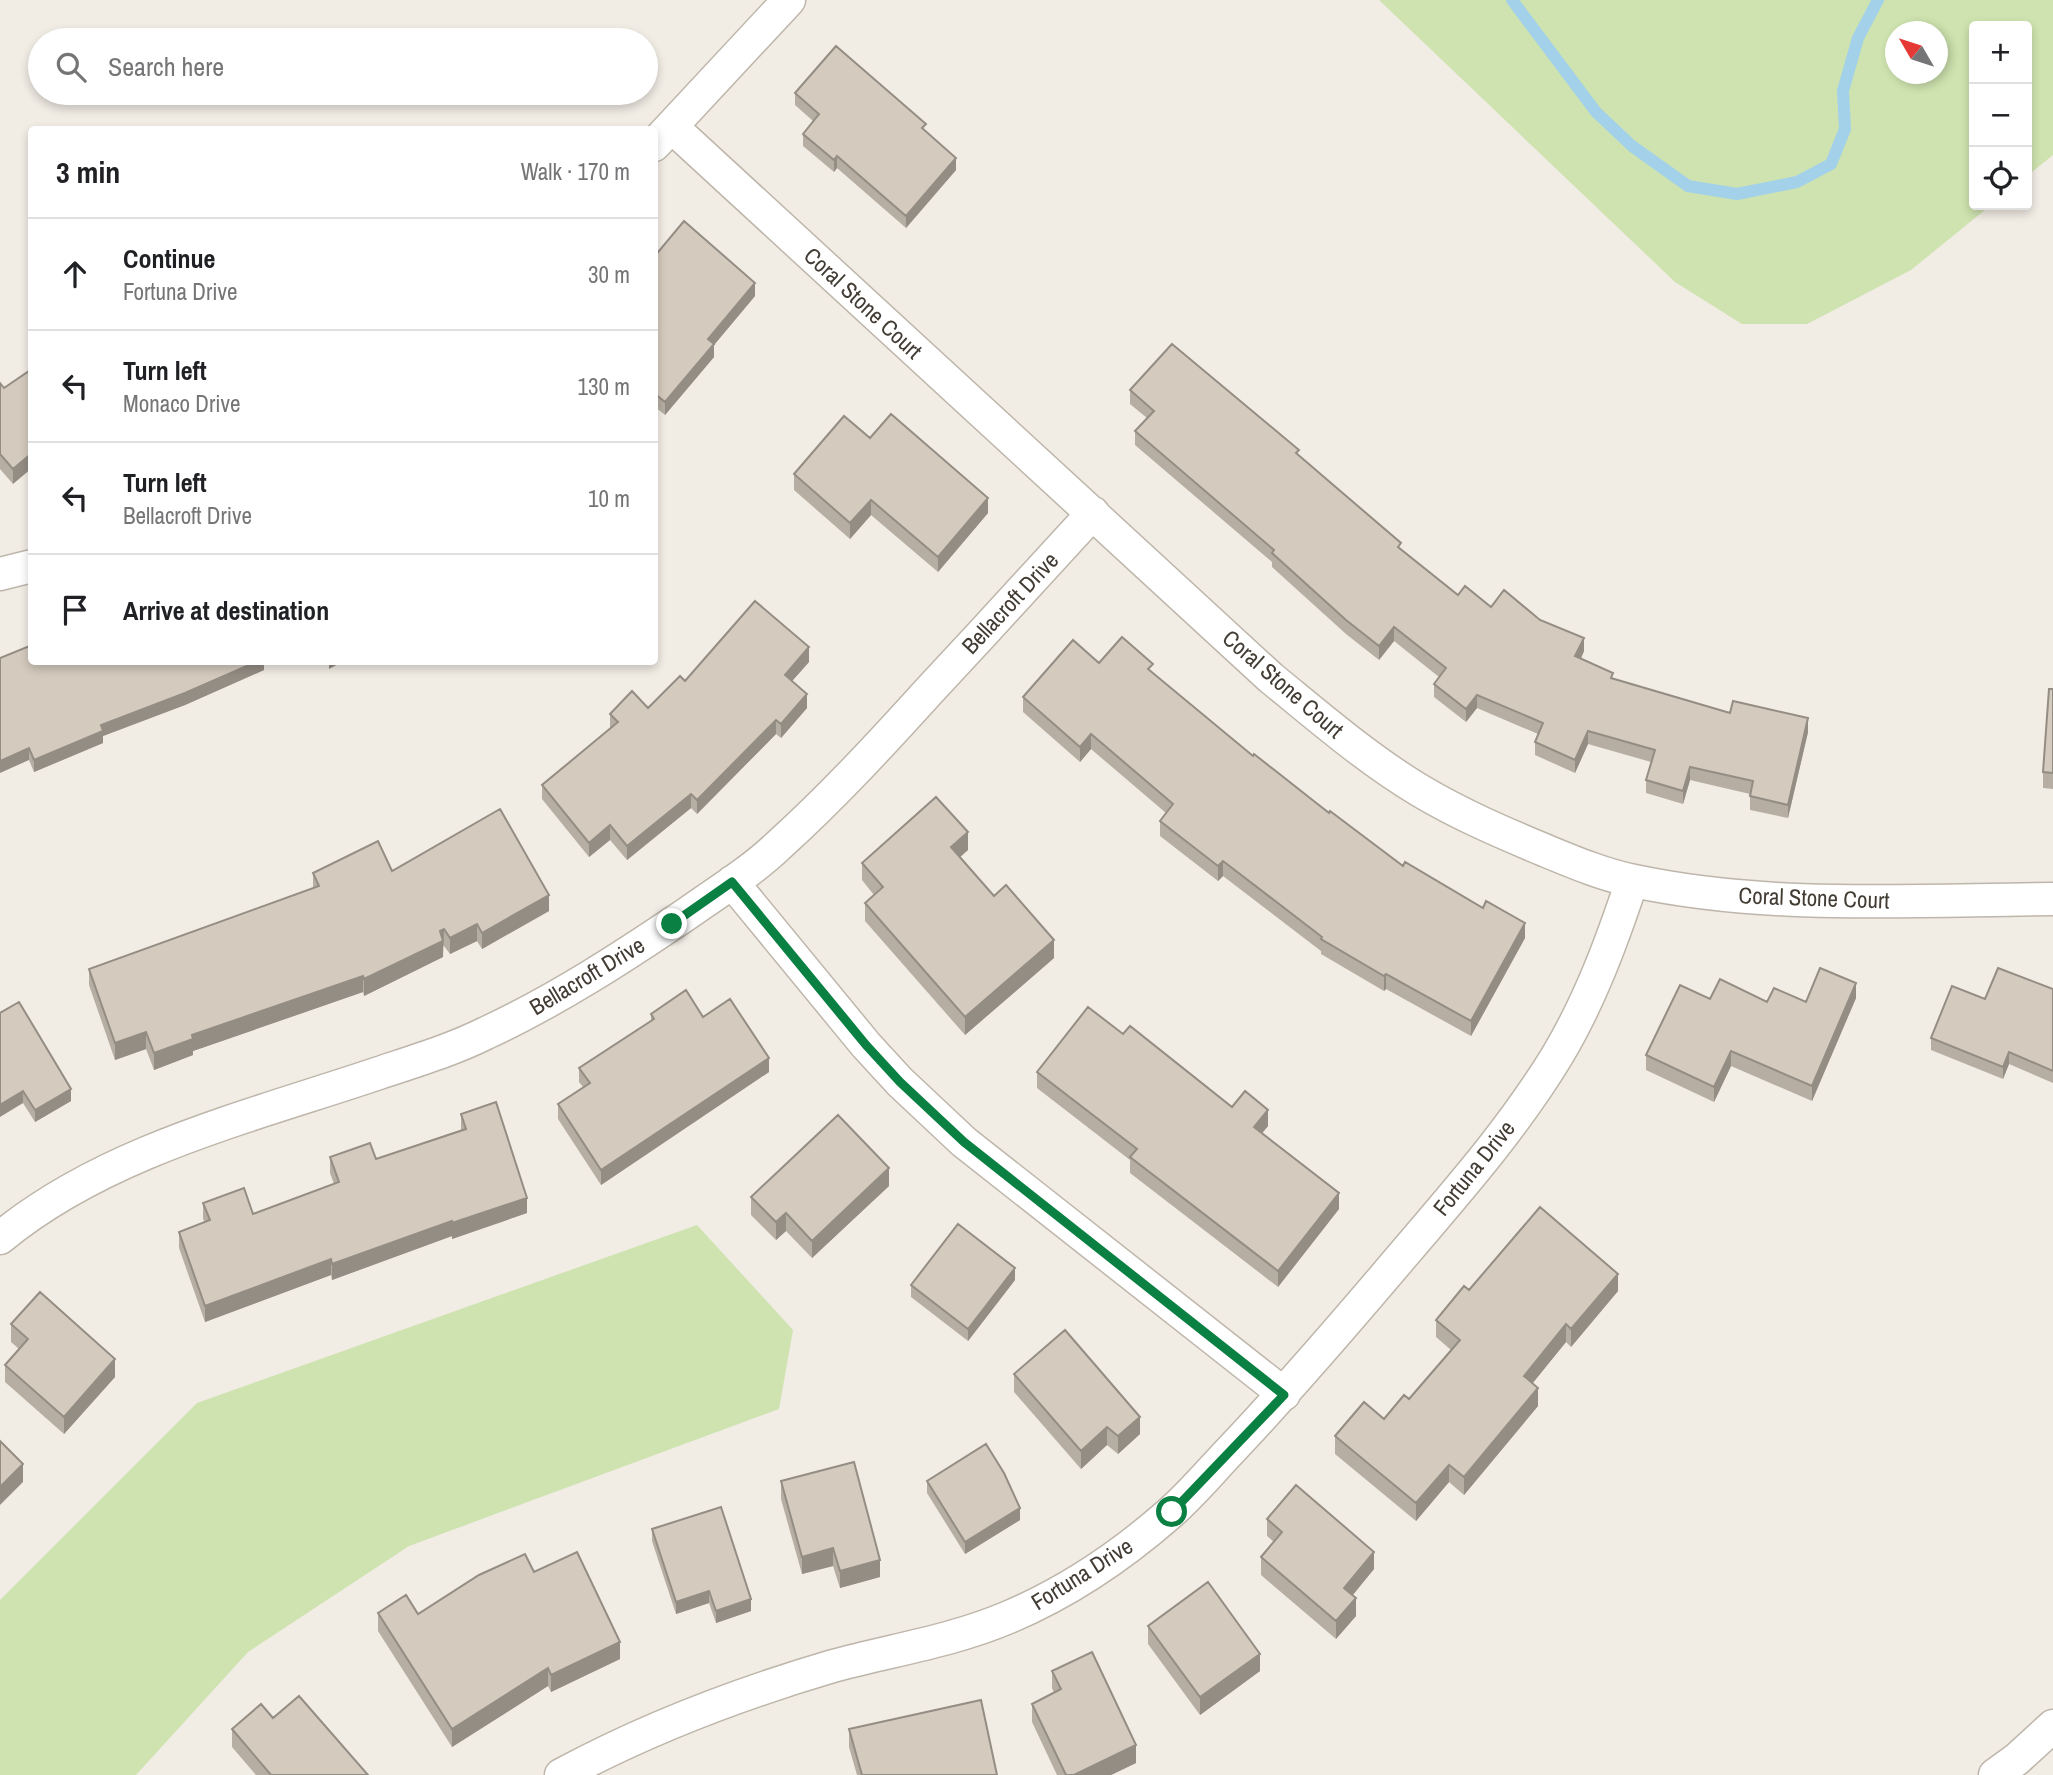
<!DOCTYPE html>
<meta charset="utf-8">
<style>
:root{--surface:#fff;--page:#f2f2f2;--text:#202124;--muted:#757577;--line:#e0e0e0}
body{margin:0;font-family:"Archivo Narrow",sans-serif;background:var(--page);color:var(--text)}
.controls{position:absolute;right:21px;top:21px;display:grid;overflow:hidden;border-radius:7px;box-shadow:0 4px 10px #0003}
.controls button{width:63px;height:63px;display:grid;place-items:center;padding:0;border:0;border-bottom:2px solid var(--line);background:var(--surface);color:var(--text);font:35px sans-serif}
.compass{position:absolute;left:1885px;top:21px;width:63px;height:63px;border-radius:50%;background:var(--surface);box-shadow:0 4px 10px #0003;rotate:309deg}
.stop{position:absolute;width:21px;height:21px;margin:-16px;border:5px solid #0b8043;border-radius:50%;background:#fff}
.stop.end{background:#0b8043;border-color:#fff;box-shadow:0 2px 7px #0008}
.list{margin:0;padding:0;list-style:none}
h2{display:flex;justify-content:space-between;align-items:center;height:91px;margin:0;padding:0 28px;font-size:30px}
h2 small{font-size:23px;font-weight:400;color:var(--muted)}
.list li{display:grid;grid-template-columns:46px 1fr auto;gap:21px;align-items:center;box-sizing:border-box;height:112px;padding:0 28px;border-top:2px solid var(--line)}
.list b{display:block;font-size:26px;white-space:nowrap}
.list p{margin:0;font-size:23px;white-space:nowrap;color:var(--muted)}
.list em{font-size:23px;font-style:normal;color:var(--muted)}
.icon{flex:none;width:38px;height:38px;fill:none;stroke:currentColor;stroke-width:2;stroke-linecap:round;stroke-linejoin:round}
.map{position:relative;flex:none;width:2053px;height:1775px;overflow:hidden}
.search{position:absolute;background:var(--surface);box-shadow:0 4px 10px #0003;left:28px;top:28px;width:630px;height:77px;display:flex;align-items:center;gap:18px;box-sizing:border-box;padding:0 24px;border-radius:38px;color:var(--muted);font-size:26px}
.panel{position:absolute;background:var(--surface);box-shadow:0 4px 10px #0003;left:28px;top:126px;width:630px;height:539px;border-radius:7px}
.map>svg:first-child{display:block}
.green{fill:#cee3af;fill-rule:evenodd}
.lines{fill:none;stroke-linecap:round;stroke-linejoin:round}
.stream{stroke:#a3d1ea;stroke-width:12}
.street-casing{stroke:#beb6aa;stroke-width:35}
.street{stroke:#fff;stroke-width:32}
.wall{fill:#b6aea3}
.shaded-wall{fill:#948d84}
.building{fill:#d4cabd;stroke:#948d84;stroke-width:2}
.route{stroke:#0b8043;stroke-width:9}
.labels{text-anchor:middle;stroke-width:5;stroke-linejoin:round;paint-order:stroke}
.street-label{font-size:23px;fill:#423c34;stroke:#fff}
</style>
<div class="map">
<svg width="2053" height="1775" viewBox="0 0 2053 1775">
<rect width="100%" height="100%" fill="#f1ece4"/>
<path class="green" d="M1379,0H2053V155L2027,176V26H1974V205H1991L1911,270L1807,324H1742L1675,282ZM1896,32H1938V74H1896Z
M697,1225L793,1330L779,1409L409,1546L248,1652L136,1775H0V1600L197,1403Z"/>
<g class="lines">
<path class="stream" d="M1512,0L1596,112L1632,146L1688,186L1737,194L1797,182L1831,164L1845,129L1843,91L1858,38L1878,0"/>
<defs>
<path id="street" d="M672,127L1271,678C1319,717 1366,758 1419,790C1459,814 1501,832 1544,850C1573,862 1604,875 1634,881C1771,910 1914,900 2053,899
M654,145L789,0
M0,574L32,566
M732,882L866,1045L900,1082L964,1142L1284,1394
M0,1238C105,1151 252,1116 379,1073C415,1061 452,1050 486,1033C557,1000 623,957 688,913C719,891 752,871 779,845C832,797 881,744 929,691C984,632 1038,573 1093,513
M561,1775C648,1728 738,1694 833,1666C892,1650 953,1641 1009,1617C1068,1592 1121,1556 1169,1514C1191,1495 1210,1472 1230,1451C1284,1394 1335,1335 1386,1275C1445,1205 1509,1135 1557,1056C1590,1001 1612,941 1632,881
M1995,1775L2017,1759L2053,1726"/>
</defs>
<use href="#street" class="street-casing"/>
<use href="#street" class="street"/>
</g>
<path class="wall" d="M795,93L926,132L956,170L906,228L837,168L834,172L803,146V134L813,121L795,105Z
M654,257L755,296L714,345V357L665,415L654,406Z
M32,369L13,484L0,469V383L4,388Z
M1130,390L1299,456L1401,549L1458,595L1491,607L1540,620L1584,651L1581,659L1613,679L1730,713L1808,732L1788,818L1750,810V794L1690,780L1683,804L1646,793V780L1651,762L1588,744L1575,773L1535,755V742L1538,734L1477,708L1466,722L1434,697V684L1439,677L1394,641L1379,660L1346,634L1272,567V562L1135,445V431L1147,418L1130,404Z
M870,438L988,513L938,572L871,515L850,539L794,490V474Z
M0,658L264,662V670L185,705L103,736V743L34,772L29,760Z
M809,662L792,681L807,708L781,738L776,734L697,814L691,808L627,860L610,840L589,857L542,799V785L610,729V714L648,708L685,681Z
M1099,663L1153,673L1253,756L1403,866L1525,938L1471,1036L1386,989L1384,991L1321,954V951L1223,876L1218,881L1160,836V821L1166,813L1091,749L1080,762L1023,712V697Z
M2053,689V789L2043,788V772Z
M968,850L960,857L994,896L1054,958L965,1035L865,921V903L874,895L862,880V863Z
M392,871L549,911L482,949L477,941L450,954L444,946H443V957L364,996L363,992L193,1051V1055L154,1070L146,1049L115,1060L89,985V969L313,889V873Z
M2053,989V1083L2009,1064L2003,1079L1931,1050V1038Z
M1856,998L1812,1101L1731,1066L1714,1102L1646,1070V1055L1710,999L1767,1002H1806Z
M0,1013L71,1101L35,1122L23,1103Z
M651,1014L703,1017L769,1072L601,1185L558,1119V1104L583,1087L579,1082V1068L651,1021Z
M1123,1034L1232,1107L1268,1126L1262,1133L1339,1209L1278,1287L1130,1173V1160L1037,1088V1072Z
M461,1114L527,1213L452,1239V1236L332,1280L331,1275L205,1322L179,1248V1232L205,1222L203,1219V1203L253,1214L334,1184L330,1173V1157L376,1159L461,1130Z
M889,1186L812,1258L786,1231L776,1240L751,1215V1197Z
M1015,1280L968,1341L911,1297V1285Z
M1469,1290L1618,1291L1571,1347L1566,1342L1532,1383L1538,1406L1464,1495L1449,1482L1416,1521L1335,1454V1436L1384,1419L1409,1399L1451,1350L1436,1337V1320Z
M11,1324L115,1377L64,1434L5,1382V1365L19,1349L11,1342Z
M1014,1374L1140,1434L1118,1454L1107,1445L1081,1469L1014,1392Z
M781,1481L880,1577L840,1588L833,1566L802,1574L781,1499Z
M927,1481L1020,1520L965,1554L927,1493Z
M1267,1519L1374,1569L1352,1595L1356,1616L1336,1639L1261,1575V1557L1274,1542L1267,1536Z
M652,1529L751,1611L716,1623L709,1603L676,1614L652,1541Z
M534,1572L620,1659L551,1692L548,1686L452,1747L378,1631V1613L418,1614Z
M1148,1626L1260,1671L1200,1715L1148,1644Z
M1052,1671L1136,1763L1111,1775H1057L1032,1722V1704L1054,1693L1052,1688Z
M273,1718L368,1775H256L232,1747V1729Z
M849,1729L997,1775H857L849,1747Z"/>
<path class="shaded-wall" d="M837,156V168L834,172V160Z
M956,158V170L906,228V216Z
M755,283V296L714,345V357L665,415V402L708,339Z
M32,453V468L13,484V469Z
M988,498V513L938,572V557Z
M871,500V515L850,539V523Z
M1394,627V641L1379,660V646Z
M1584,638V651L1575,670V656Z
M809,647V662L785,689V675Z
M256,662H264V670L185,705L103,736V743L34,772V760L101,725Z
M329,662H342L329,669Z
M807,694V708L781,738V724Z
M1477,695V708L1466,722V709Z
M1808,718V732L1788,818V805Z
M776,720V734L697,814V800Z
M1588,731V744L1575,773V760Z
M1091,734V749L1080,762V747Z
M29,748V760L0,773V761Z
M1690,767V780L1683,804V791Z
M691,794V808L627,860V846Z
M610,825V840L589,857V843Z
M968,832V850L951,865V847Z
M1223,861V876L1218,881V866Z
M549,895V911L482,949V933Z
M1525,923V938L1471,1036V1021Z
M477,924V941L450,954V938Z
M444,929L443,957L364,996V979Z
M1054,940V958L965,1035V1017Z
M1386,974V989L1384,991V976Z
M363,976V992L193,1051V1055L154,1070V1053L192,1035Z
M1856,983V998L1812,1101V1086Z
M146,1032V1049L115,1060V1043Z
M1731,1051V1066L1714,1102V1087Z
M2009,1052V1064L2003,1079V1067Z
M769,1058V1072L601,1185V1170Z
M71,1089V1101L35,1122V1110Z
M23,1091V1103L0,1117V1105Z
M1268,1110V1126L1254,1143V1127Z
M889,1168V1186L812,1258V1241Z
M1339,1193V1209L1278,1287V1271Z
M527,1198V1213L452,1239V1223Z
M786,1213V1231L776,1240V1222Z
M452,1221V1236L332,1280V1264Z
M331,1259V1275L205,1322V1306Z
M1015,1268V1280L968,1341V1329Z
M1618,1274V1291L1571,1347V1329Z
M1566,1324V1342L1524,1394V1376Z
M115,1359V1377L64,1434V1417Z
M1538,1388V1406L1464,1495V1477Z
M1140,1417V1434L1118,1454V1436Z
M1107,1427V1445L1081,1469V1451Z
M23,1464V1482L0,1505V1487Z
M1449,1465V1482L1416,1521V1503Z
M1020,1508V1520L965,1554V1542Z
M833,1548V1566L802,1574V1557Z
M1374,1552V1569L1344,1606V1588Z
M880,1560V1577L840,1588V1571Z
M709,1591V1603L676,1614V1602Z
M1356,1598V1616L1336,1639V1621Z
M751,1599V1611L716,1623V1611Z
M620,1642V1659L551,1692V1675Z
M1260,1654V1671L1200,1715V1697Z
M548,1668V1686L452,1747V1729Z
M1136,1745V1763L1111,1775H1074Z"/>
<path class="building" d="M836,46L926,124L922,128L956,158L906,216L837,156L834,160L803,134L819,114L795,93Z
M684,221L755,283L708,339L714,344L665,402L654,393V257Z
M1172,344L1299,450L1296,453L1401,543L1398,547L1458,595L1465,586L1491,607L1504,590L1540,620L1584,638L1575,656L1613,673L1611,678L1730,713L1733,701L1808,718L1788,805L1750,796L1753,781L1690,767L1683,791L1646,780L1655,750L1588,731L1575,760L1535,742L1543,723L1477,695L1466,709L1434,684L1446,668L1394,627L1379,646L1346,620L1272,553L1274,550L1135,431L1154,411L1130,390Z
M32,369V453L13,469L0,454V383L4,388Z
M891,414L988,498L938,557L871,500L850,523L794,474L844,416L870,438Z
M755,601L809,647L785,675L807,694L781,724L776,720L697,800L691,794L627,846L610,825L589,843L542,785L618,722L610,714L632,691L648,708L680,676L685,681Z
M1122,637L1153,664L1148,669L1253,756L1254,754L1329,813L1330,811L1403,866L1405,862L1483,908L1486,901L1525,923L1471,1021L1386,974L1384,976L1321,939L1322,937L1223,861L1218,866L1160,821L1173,804L1091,734L1080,747L1023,697L1073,640L1099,663Z
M32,645V662H256L185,693L101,725L103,731L34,760L29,748L0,761V658Z
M2049,689H2053V773L2043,772Z
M936,797L968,832L951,847L994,896L1006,885L1054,940L965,1017L865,903L883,887L862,863Z
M500,809L549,895L482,933L477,924L450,938L444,929L440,931L443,941L364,979L363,976L192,1035L193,1039L154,1053L146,1032L115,1043L89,969L319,886L313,873L378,841L392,871Z
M1820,968L1856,983L1812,1086L1731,1051L1714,1087L1646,1055L1680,985L1710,999L1720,979L1767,1002L1774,988L1806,1002Z
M1998,968L2053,989V1071L2009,1052L2003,1067L1931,1038L1952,986L1985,999Z
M686,990L703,1017L730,999L769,1058L601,1170L558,1104L590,1083L579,1068L654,1019L651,1014Z
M19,1002L71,1089L35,1110L23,1091L0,1105V1013Z
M1088,1007L1123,1034L1130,1026L1232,1107L1245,1091L1268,1110L1254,1127L1339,1193L1278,1271L1130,1157L1137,1149L1037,1072Z
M496,1102L527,1198L452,1223V1221L332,1264L331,1259L205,1306L179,1232L210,1220L203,1203L244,1188L253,1214L339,1182L330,1157L370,1143L376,1159L466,1129L461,1114Z
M838,1115L889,1168L812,1241L786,1213L776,1222L751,1197Z
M1540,1207L1618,1274L1571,1329L1566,1324L1524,1376L1538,1388L1464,1477L1449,1465L1416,1503L1335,1436L1364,1402L1384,1419L1404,1395L1409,1399L1460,1340L1436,1320L1464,1286L1469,1290Z
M958,1224L1015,1268L968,1329L911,1285Z
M40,1292L115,1359L64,1417L5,1365L28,1339L11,1324Z
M1065,1330L1140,1417L1118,1436L1107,1427L1081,1451L1014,1374Z
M0,1441L23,1464L0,1487Z
M986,1444L1004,1473L1020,1508L965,1542L927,1481Z
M854,1462L880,1560L840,1571L833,1548L802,1557L781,1481Z
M1296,1485L1374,1552L1344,1588L1356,1598L1336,1621L1261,1557L1282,1532L1267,1519Z
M721,1507L751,1599L716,1611L709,1591L676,1602L652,1529Z
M577,1552L620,1642L551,1675L548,1668L452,1729L378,1613L406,1595L418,1614L479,1575L525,1554L534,1572Z
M1208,1582L1260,1654L1200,1697L1148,1626Z
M1092,1652L1136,1745L1074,1775H1066L1032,1704L1061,1689L1052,1671Z
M299,1696L368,1775H271L232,1729L261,1704L273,1718Z
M981,1700L997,1775H862L849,1729Z"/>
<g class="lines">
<path class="route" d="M672,924L732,882L866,1045L900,1082L964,1142L1284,1395L1172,1512"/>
</g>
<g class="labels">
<g class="street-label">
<text transform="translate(863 303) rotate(43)" y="8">Coral Stone Court</text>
<text transform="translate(1010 603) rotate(-47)" y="8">Bellacroft Drive</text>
<text transform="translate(1283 684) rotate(41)" y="8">Coral Stone Court</text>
<text transform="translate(1814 898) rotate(2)" y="8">Coral Stone Court</text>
<text transform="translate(587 976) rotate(-31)" y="8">Bellacroft Drive</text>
<text transform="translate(1474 1168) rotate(-51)" y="8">Fortuna Drive</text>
<text transform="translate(1082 1574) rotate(-32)" y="8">Fortuna Drive</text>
</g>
</g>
</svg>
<div class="controls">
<button>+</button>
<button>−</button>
<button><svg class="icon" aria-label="locate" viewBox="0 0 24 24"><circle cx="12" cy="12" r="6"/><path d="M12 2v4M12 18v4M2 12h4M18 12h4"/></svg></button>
</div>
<svg class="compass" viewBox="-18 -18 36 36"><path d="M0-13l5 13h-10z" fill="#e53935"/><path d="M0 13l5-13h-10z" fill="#757577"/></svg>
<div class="stop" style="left:1172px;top:1512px"></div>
<div class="stop end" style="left:672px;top:924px"></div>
<div class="search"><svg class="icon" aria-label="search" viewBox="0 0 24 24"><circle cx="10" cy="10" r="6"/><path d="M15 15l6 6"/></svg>Search here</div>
<section class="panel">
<h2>3 min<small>Walk · 170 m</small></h2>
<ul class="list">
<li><svg class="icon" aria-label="ahead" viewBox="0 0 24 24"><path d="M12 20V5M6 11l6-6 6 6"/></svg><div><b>Continue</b><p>Fortuna Drive</p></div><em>30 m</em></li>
<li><svg class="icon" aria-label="left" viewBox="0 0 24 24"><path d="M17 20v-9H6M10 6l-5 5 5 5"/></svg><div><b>Turn left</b><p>Monaco Drive</p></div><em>130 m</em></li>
<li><svg class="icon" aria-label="left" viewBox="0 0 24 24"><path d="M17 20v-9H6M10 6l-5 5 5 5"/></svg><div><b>Turn left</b><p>Bellacroft Drive</p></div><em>10 m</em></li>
<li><svg class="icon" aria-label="arrive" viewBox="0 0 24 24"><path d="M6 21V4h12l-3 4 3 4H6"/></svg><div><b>Arrive at destination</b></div></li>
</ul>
</section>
</div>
